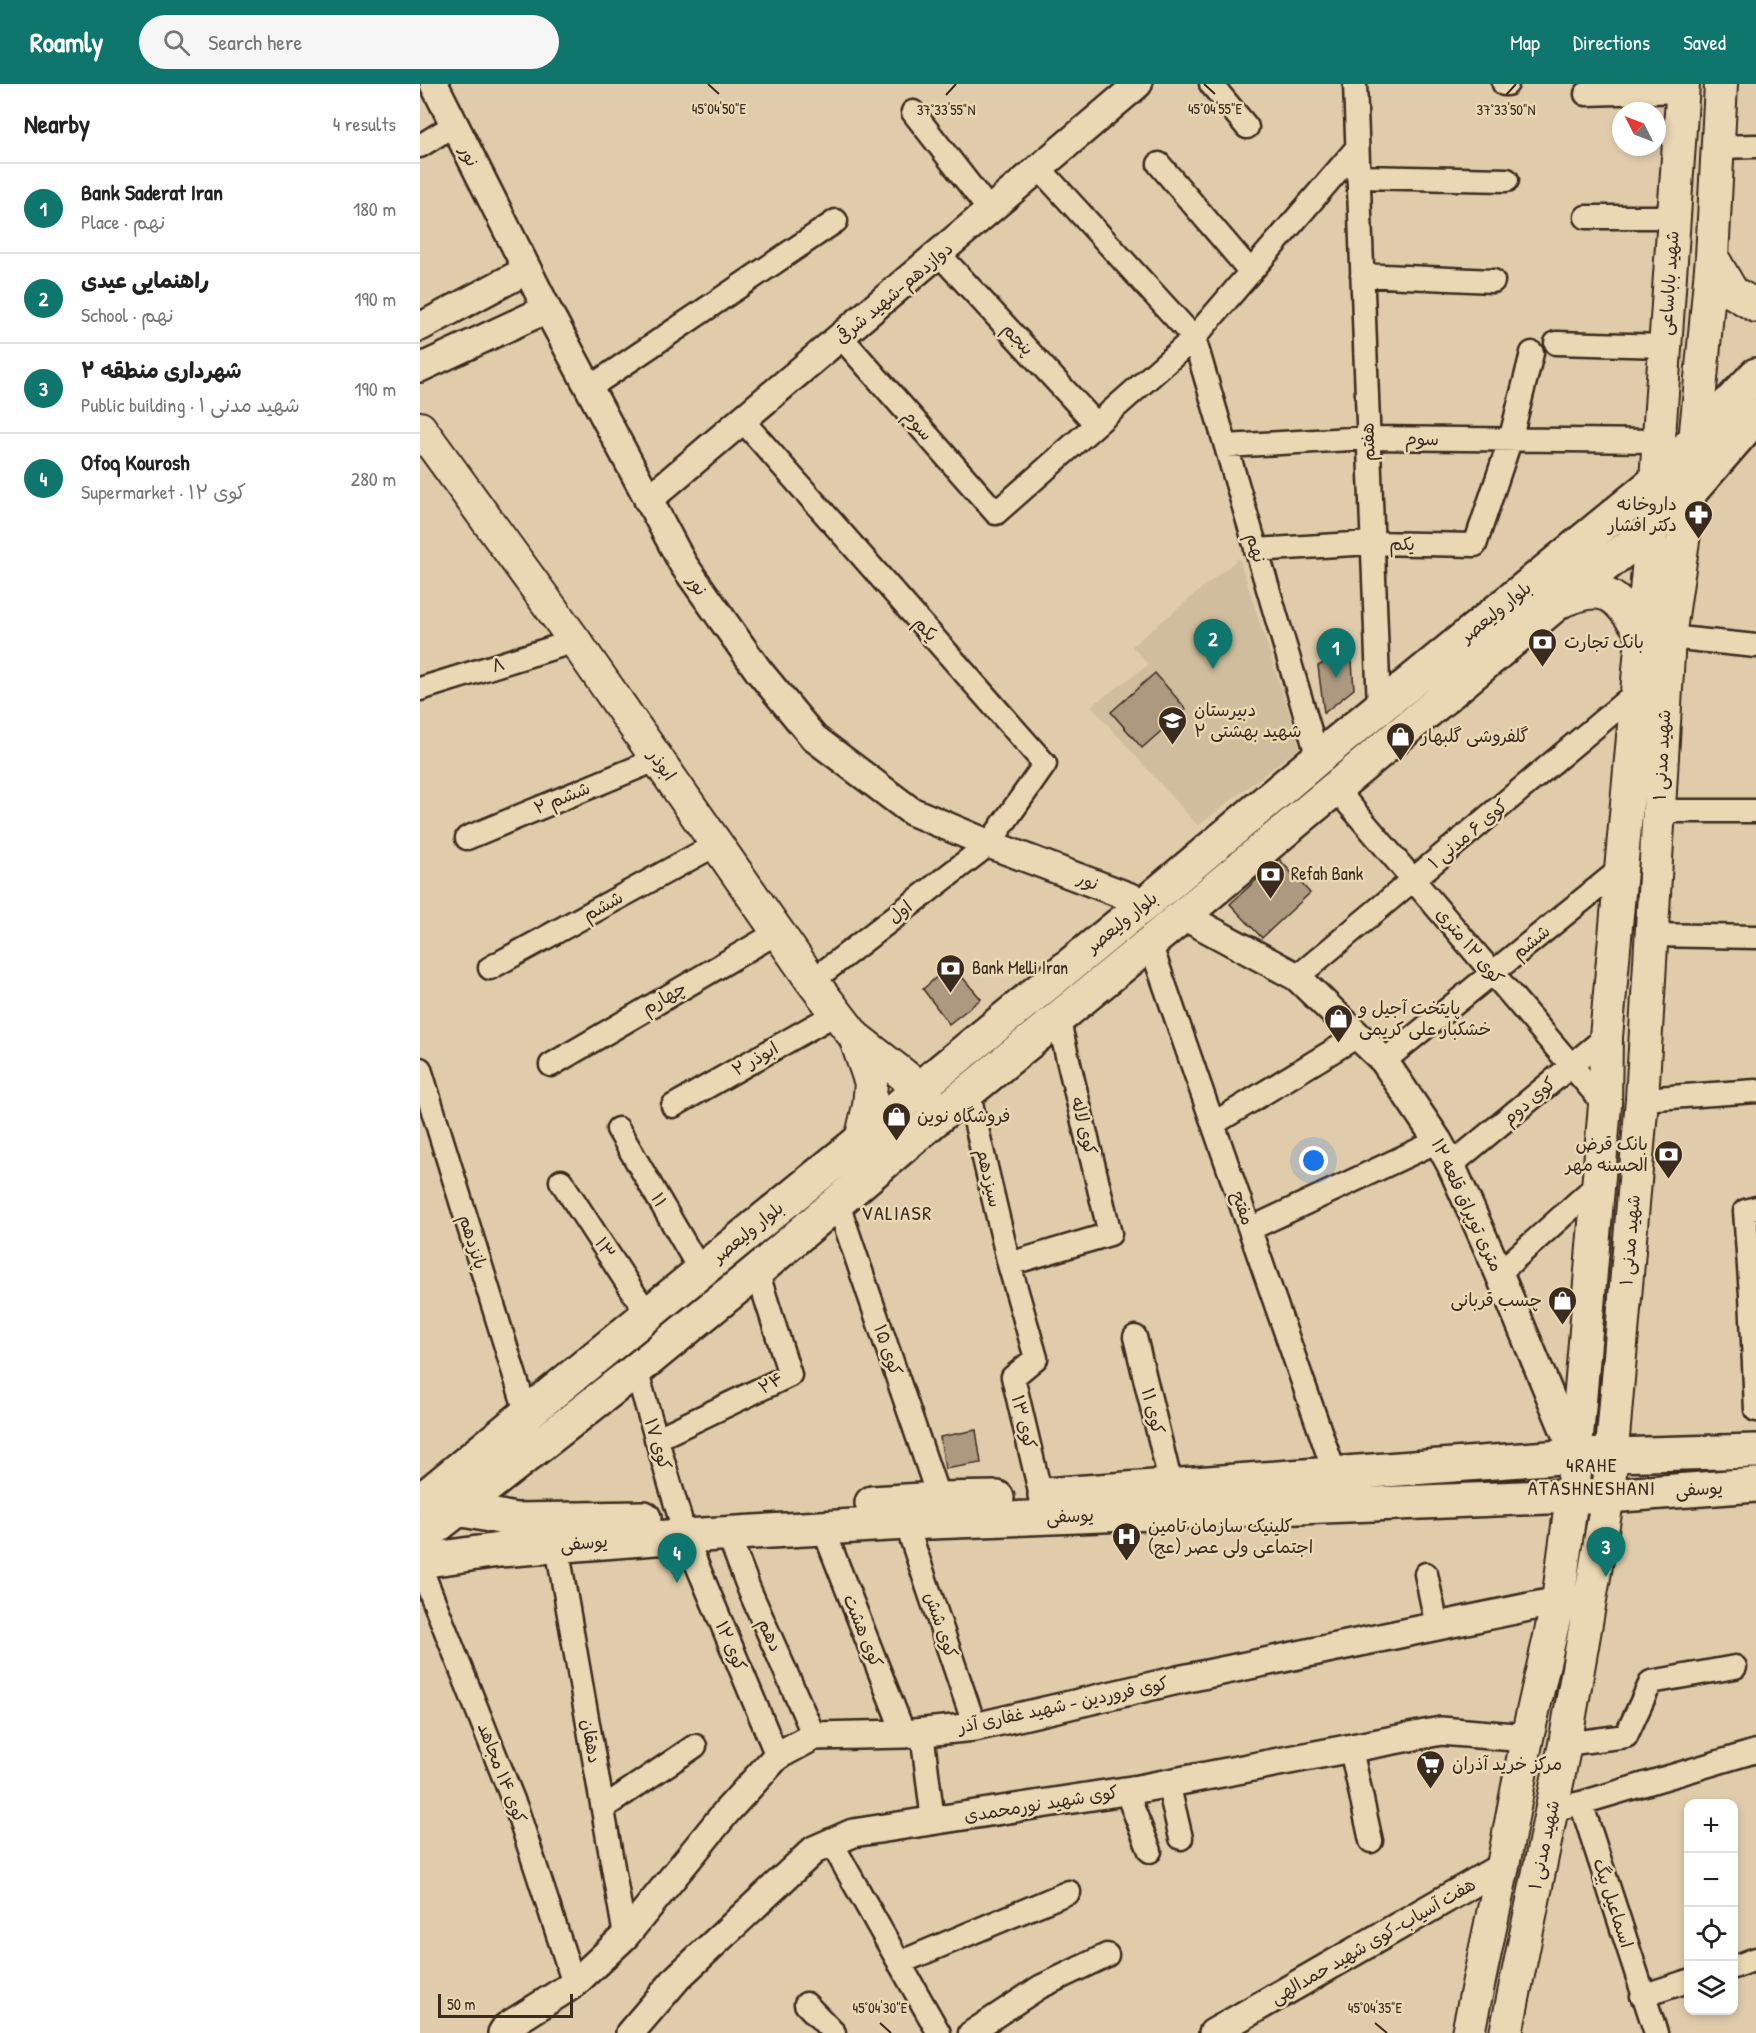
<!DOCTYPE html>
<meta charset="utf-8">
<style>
:root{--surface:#fff;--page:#f6f6f6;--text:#222;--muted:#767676;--line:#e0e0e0;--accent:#0f766e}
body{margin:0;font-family:"Patrick Hand","Playpen Sans Arabic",sans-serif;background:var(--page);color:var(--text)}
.controls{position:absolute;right:18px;bottom:18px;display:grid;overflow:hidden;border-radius:12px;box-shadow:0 3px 9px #0003}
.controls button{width:54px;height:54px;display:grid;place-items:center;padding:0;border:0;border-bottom:2px solid var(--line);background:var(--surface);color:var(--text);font:30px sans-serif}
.compass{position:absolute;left:1192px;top:18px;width:54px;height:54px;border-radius:50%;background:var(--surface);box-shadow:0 3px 9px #0003;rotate:312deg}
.scale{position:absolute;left:18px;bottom:15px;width:135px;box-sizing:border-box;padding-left:6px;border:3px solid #3b2a1e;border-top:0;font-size:16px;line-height:21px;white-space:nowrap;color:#3b2a1e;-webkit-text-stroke:4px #ead7b4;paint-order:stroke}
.you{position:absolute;left:894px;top:1077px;width:21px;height:21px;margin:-15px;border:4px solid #fff;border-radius:50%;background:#1a73e8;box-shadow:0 0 0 9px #1a73e833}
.badge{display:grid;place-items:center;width:39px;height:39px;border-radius:50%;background:var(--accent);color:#fff;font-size:20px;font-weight:700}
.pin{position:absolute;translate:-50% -50px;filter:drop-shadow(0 2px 3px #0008)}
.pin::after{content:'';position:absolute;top:32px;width:21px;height:18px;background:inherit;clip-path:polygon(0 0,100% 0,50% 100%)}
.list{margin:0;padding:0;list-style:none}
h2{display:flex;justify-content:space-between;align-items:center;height:78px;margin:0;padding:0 24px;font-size:26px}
h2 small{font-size:20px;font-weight:400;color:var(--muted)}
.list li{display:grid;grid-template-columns:39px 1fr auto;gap:18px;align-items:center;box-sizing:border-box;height:90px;padding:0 24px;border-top:2px solid var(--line)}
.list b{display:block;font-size:22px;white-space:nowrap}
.list p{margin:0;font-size:20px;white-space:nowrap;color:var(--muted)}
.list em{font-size:20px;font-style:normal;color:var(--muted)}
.icon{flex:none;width:33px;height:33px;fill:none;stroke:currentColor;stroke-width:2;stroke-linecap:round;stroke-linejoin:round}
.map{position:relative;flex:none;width:1336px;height:1949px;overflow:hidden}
header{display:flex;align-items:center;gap:36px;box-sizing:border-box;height:84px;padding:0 30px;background:var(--accent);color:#fff}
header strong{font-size:28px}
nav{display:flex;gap:33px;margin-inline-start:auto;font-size:21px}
.search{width:420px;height:54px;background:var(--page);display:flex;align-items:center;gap:15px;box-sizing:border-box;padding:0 21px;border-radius:33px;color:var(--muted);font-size:22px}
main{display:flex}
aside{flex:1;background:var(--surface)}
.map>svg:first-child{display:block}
.built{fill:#d0bd9e}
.building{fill:#ac9980;stroke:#3b2a1e;stroke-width:1.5}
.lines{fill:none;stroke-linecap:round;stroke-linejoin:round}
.minor-casing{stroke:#3b2a1e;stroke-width:27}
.tertiary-casing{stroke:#3b2a1e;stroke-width:32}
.secondary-casing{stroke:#3b2a1e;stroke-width:36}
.primary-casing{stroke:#3b2a1e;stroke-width:38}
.minor{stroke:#ead7b4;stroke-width:22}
.tertiary{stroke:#ead7b4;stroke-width:27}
.secondary{stroke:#ead7b4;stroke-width:32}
.primary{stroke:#ead7b4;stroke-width:33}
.ticks{fill:none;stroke:#3b2a1e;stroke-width:2}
.labels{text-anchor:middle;stroke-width:5;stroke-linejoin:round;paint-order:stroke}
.street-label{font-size:18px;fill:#3b2a1e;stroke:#ead7b4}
.poi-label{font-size:18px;fill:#3b2a1e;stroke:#ead7b4;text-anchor:start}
.neighbourhood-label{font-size:20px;letter-spacing:1.5px;fill:#3b2a1e;stroke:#ead7b4}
.ticks-label{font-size:15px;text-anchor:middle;fill:#3b2a1e;stroke:#ead7b4;stroke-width:5;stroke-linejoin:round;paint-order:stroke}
</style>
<header>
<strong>Roamly</strong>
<div class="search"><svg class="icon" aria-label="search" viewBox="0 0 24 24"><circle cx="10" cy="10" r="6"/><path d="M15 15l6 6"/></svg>Search here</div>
<nav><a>Map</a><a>Directions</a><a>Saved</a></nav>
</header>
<main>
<aside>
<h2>Nearby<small>4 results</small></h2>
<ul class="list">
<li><span class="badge">1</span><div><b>Bank Saderat Iran</b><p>Place · نهم</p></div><em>180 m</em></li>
<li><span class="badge">2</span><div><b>راهنمایی عیدی</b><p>School · نهم</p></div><em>190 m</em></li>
<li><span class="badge">3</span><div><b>شهرداری منطقه ۲</b><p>Public building · شهید مدنی ۱</p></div><em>190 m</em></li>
<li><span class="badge">4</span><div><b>Ofoq Kourosh</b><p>Supermarket · کوی ۱۲</p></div><em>280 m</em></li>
</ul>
</aside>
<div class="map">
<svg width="1336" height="1949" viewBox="0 0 1336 1949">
<rect width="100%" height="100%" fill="#e0ccab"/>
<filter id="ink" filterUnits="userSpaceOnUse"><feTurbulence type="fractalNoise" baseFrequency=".0167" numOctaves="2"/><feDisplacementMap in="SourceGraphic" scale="12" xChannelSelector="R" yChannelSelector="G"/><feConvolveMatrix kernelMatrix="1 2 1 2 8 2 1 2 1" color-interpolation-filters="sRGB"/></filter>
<g filter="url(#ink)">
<path class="built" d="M819,474L880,663L778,742L671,622L728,581L712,562Z"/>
<path class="building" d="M931,565L934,605L904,629L898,582Z
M735,589L766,625L722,664L691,628Z
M859,775L890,809L842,854L810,820Z
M531,880L561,915L529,940L503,905Z
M556,1346L561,1379L525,1385L520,1353Z"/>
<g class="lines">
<defs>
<path id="minor" d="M791,0L827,43
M935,0L959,624
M1084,0H1087
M1166,10L1263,7
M493,28L570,127
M0,62L34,41
M1299,63L1336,62
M739,80L831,188
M619,84L774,254L898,674
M938,93L1087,96
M1166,133H1254
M519,170L676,340
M942,191L1073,197
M421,253L576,429L774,254L937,64
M1136,259L1245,262
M169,304L416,137
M323,337L625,680L569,760L392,897
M806,362L948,354L1238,357
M836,466L951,459L1055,461L1090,357L1112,269
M1249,553L1336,562
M0,605L155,557
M915,704L1185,1021
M1239,727H1336
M47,754L238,675
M1232,851L1336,853
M730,859L915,1390
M70,884L297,760
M877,893L1218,607
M964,977L1202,784
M131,981L358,848
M0,985L107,1331
M548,1007L589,1180L616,1274L593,1293L621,1412
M1222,1015L1336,1007
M253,1022L417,929
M793,1040L939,951
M198,1045L280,1186
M1031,1081L1186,953
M141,1097L228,1231
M417,1117L519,1415
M1336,1124L1325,1127L1331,1211L1336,1326
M830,1145L1018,1057
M589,1180L690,1150L638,934
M1079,1189L1178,1100
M715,1253L751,1401
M216,1286L260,1434
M236,1355L370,1291L337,1187
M486,1439L555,1643
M403,1444L484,1650
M308,1450L329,1505L394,1652
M265,1452L357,1672
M137,1462L205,1852
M0,1482L97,1726L154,1900
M1006,1490L1017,1542
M502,1648L513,1737
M1145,1660L1206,1652L1231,1598L1315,1583
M931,1665L951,1757
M748,1699L761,1754
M706,1707L730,1767
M1161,1719L1336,1667
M183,1724L275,1662
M1131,1726L1161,1719L1236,1949
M411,1758L519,1949
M479,1879L649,1808
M1314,1883L1336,1875
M1222,1912L1268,1897
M386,1920L414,1949
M550,1949L620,1903L687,1871"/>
<path id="tertiary" d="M14,0L127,225L263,480L338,586L394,654L491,727L569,760L726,819
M0,243L107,186
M0,284L127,225
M228,416L718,0
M762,831L877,893L964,977L1018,1057L1031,1081L1079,1189L1155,1372
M82,1949L86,1943L154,1900L205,1852L307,1727L357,1672L394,1652L484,1650L555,1643L758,1596L1138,1517
M210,1949L258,1893L394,1766L433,1749L718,1705L1021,1647L1107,1654
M793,1949L1083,1782"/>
<path id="secondary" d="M1292,173L1312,208L1336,222
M0,344L155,557L392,897L435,953L500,1004L516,1025
M1137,519C1187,497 1194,510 1223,550
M435,953L451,999L449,1022L441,1056
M1048,1949L1083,1782L1107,1654L1138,1517L1152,1412L1185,1021L1186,953L1236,397L1263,0
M1086,1949L1145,1660L1188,1412L1222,1015L1249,553L1270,408L1280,306L1292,173L1301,0"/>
<path id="primary" d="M625,1411L1155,1372L1336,1367
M0,1417L441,1056L500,1004L726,819L898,674L1236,397L1336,291
M452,1419L519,1415L577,1414
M39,1425L95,1436L224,1434
M0,1455L216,1286L337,1187L520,1031L730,859L1137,519L1231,445L1270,408L1336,332
M0,1477L79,1466L248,1453L486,1439L1152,1412H1188L1336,1401"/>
</defs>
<use href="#minor" class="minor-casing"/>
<use href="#tertiary" class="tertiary-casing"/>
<use href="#secondary" class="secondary-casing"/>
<use href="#primary" class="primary-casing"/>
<use href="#minor" class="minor"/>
<use href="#tertiary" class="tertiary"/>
<use href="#secondary" class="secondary"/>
<use href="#primary" class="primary"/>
</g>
</g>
<path class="ticks" d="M288,0L299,10M784,0L795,10M526,11L536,0M1086,11L1096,0M460,1939L471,1949M955,1939L967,1949"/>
<defs>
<symbol id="pharmacy-pin" viewBox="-11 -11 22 30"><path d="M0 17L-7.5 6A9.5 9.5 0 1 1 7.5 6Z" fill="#3b2a1e" stroke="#ead7b4"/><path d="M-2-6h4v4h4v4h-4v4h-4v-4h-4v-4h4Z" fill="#fff"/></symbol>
<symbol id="bank-pin" viewBox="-11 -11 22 30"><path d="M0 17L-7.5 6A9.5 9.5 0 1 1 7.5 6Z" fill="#3b2a1e" stroke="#ead7b4"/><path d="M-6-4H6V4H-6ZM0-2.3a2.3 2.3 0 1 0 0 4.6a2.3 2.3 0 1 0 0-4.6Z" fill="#fff"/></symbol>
<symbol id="school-pin" viewBox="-11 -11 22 30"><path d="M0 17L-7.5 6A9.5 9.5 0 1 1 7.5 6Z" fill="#3b2a1e" stroke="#ead7b4"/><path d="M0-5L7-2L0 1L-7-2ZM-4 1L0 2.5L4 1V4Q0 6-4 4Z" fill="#fff"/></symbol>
<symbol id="shop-pin" viewBox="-11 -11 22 30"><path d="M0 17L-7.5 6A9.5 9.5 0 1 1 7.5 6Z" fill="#3b2a1e" stroke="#ead7b4"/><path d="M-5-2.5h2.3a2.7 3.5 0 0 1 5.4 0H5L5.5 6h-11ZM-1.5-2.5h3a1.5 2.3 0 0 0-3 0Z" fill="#fff"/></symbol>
<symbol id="hospital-pin" viewBox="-11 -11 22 30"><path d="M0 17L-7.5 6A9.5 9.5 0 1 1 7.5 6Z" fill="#3b2a1e" stroke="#ead7b4"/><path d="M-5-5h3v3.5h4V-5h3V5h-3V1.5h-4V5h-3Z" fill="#fff"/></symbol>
<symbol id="supermarket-pin" viewBox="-11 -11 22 30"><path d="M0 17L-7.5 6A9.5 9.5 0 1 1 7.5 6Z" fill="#3b2a1e" stroke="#ead7b4"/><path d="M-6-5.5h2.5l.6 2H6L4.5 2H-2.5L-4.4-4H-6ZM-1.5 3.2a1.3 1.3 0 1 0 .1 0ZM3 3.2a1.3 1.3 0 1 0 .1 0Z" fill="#fff"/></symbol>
</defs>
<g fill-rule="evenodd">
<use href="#pharmacy-pin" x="1262" y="414" width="33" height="45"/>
<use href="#bank-pin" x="1106" y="542" width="33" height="45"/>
<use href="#school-pin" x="736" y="620" width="33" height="45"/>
<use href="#shop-pin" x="964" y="636" width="33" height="45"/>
<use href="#bank-pin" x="834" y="774" width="33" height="45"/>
<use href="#bank-pin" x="514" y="868" width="33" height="45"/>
<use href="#shop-pin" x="902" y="918" width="33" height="45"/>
<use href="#shop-pin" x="460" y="1016" width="33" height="45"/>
<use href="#bank-pin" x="1232" y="1054" width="33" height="45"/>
<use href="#shop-pin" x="1126" y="1200" width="33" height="45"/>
<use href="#hospital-pin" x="690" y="1436" width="33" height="45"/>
<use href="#supermarket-pin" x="994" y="1664" width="33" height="45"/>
</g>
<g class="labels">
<g class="street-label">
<text transform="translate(49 72) rotate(63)" y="6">نور</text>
<text transform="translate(1249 199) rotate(-86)" y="6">شهید باباساعی</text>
<text transform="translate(474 209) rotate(-40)" y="6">دوازدهم-شهید شرقی</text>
<text transform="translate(598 255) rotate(47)" y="6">پنجم</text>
<text transform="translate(498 341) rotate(49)" y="6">سوم</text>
<text transform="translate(1002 355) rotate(1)" y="6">سوم</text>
<text transform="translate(948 358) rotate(-92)" y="6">هفتم</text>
<text transform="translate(982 460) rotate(1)" y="6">یکم</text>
<text transform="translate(836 464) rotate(74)" y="6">نهم</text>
<text transform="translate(277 501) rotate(55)" y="6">نور</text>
<text transform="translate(1076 528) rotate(-39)" y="6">بلوار ولیعصر</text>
<text transform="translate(506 545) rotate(49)" y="6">یکم</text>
<text transform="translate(78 581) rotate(-17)" y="6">۸</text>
<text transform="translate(1242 671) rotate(-87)" y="6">شهید مدنی ۱</text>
<text transform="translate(242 681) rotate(55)" y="6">ابوذر</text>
<text transform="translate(142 714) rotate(-22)" y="6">ششم ۲</text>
<text transform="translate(1048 750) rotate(-40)" y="6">کوی ۶ مدنی ۱</text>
<text transform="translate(668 797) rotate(21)" y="6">نور</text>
<text transform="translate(183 822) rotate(-29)" y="6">ششم</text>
<text transform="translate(480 828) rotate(-38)" y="6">اول</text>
<text transform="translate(702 838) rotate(-39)" y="6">بلوار ولیعصر</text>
<text transform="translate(1111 858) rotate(-39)" y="6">ششم</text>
<text transform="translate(1050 862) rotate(50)" y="6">کوی ۱۲ متری</text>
<text transform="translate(244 914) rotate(-30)" y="6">چهارم</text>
<text transform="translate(335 975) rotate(-30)" y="6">۲ ابوذر</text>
<text transform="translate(1109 1017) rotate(-40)" y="6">کوی دوم</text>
<text transform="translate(664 1042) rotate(76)" y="6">کوی لاله</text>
<text transform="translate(569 1094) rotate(77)" y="6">سیزدهم</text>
<text transform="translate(239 1116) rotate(60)" y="6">۱۱</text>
<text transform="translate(1047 1121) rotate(65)" y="6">۱۲ متری توپراق قلعه</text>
<text transform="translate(823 1124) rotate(71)" y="6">مفتح</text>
<text transform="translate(328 1148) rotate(-39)" y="6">بلوار ولیعصر</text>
<text transform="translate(1210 1156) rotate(-85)" y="6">شهید مدنی ۱</text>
<text transform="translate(53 1158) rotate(73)" y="6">پانزدهم</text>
<text transform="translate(185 1164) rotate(57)" y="6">۱۳</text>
<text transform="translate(468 1266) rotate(71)" y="6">کوی ۱۵</text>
<text transform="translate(351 1299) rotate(-29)" y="6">۲۴</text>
<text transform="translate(733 1327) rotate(76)" y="6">کوی ۱۱</text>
<text transform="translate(604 1338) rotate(76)" y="6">کوی ۱۳</text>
<text transform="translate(238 1360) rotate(73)" y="6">کوی ۱۷</text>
<text transform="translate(1279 1405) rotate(-4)" y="6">یوسفی</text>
<text transform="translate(650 1432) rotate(-3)" y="6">یوسفی</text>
<text transform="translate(164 1459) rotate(-5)" y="6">یوسفی</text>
<text transform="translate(521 1541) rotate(71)" y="6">کوی شش</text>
<text transform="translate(443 1547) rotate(68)" y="6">کوی هشت</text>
<text transform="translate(350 1551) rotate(66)" y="6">دهم</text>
<text transform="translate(311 1562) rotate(67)" y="6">کوی ۱۲</text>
<text transform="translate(643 1621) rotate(-12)" y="6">کوی فروردین - شهید غفاری آذر</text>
<text transform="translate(171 1657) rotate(80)" y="6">دهقان</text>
<text transform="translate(82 1689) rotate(69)" y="6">کوی ۱۴ مجاهد</text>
<text transform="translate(621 1720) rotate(-9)" y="6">کوی شهید نورمحمدی</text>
<text transform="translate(1124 1761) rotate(-78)" y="6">شهید مدنی ۱</text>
<text transform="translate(1193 1819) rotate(72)" y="6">اسماعیل بیگ</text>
<text transform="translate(953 1857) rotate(-30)" y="6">هفت آسیاب-کوی شهید حمدالهی</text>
</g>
<g class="poi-label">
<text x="1257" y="426" text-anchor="end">داروخانه<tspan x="1257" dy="21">دکتر افشار</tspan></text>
<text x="1144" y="564">بانک تجارت</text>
<text x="774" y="632">دبیرستان<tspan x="774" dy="21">شهید بهشتی ۲</tspan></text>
<text x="1001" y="658">گلفروشی گلبهار</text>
<text x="871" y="796">Refah Bank</text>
<text x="552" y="890">Bank Melli Iran</text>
<text x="939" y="930">پایتخت آجیل و<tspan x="939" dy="21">خشکبار علی کریمی</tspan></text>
<text x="497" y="1038">فروشگاه نوین</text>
<text x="1228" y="1066" text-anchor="end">بانک قرض<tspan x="1228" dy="21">الحسنه مهر</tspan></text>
<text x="1122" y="1222" text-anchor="end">چسب قربانی</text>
<text x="728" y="1448">کلینیک سازمان تامین<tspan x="728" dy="21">اجتماعی ولی عصر (عج)</tspan></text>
<text x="1032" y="1686">مرکز خرید آذران</text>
</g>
<g class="neighbourhood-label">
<text x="477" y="1136">VALIASR</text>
<text x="1172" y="1388">4RAHE<tspan x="1172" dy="23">ATASHNESHANI</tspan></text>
</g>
</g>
<g class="ticks-label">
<text x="299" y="30">45°04'50"E</text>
<text x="795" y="30">45°04'55"E</text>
<text x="1086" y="31">37°33'50"N</text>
<text x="526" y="31">37°33'55"N</text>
<text x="460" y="1929">45°04'30"E</text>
<text x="955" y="1929">45°04'35"E</text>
</g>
</svg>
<div class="controls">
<button>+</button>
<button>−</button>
<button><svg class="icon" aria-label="locate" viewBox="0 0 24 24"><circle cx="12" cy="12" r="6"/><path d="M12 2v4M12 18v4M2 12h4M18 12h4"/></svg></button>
<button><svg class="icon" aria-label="layers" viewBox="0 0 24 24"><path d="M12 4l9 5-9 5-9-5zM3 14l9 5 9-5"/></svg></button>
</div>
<svg class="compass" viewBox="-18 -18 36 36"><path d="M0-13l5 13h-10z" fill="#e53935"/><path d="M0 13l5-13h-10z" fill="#767676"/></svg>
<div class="scale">50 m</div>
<div class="you"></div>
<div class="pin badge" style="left:916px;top:594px">1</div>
<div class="pin badge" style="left:793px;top:585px">2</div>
<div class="pin badge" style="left:1186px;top:1493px">3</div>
<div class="pin badge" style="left:257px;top:1499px">4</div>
</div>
</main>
